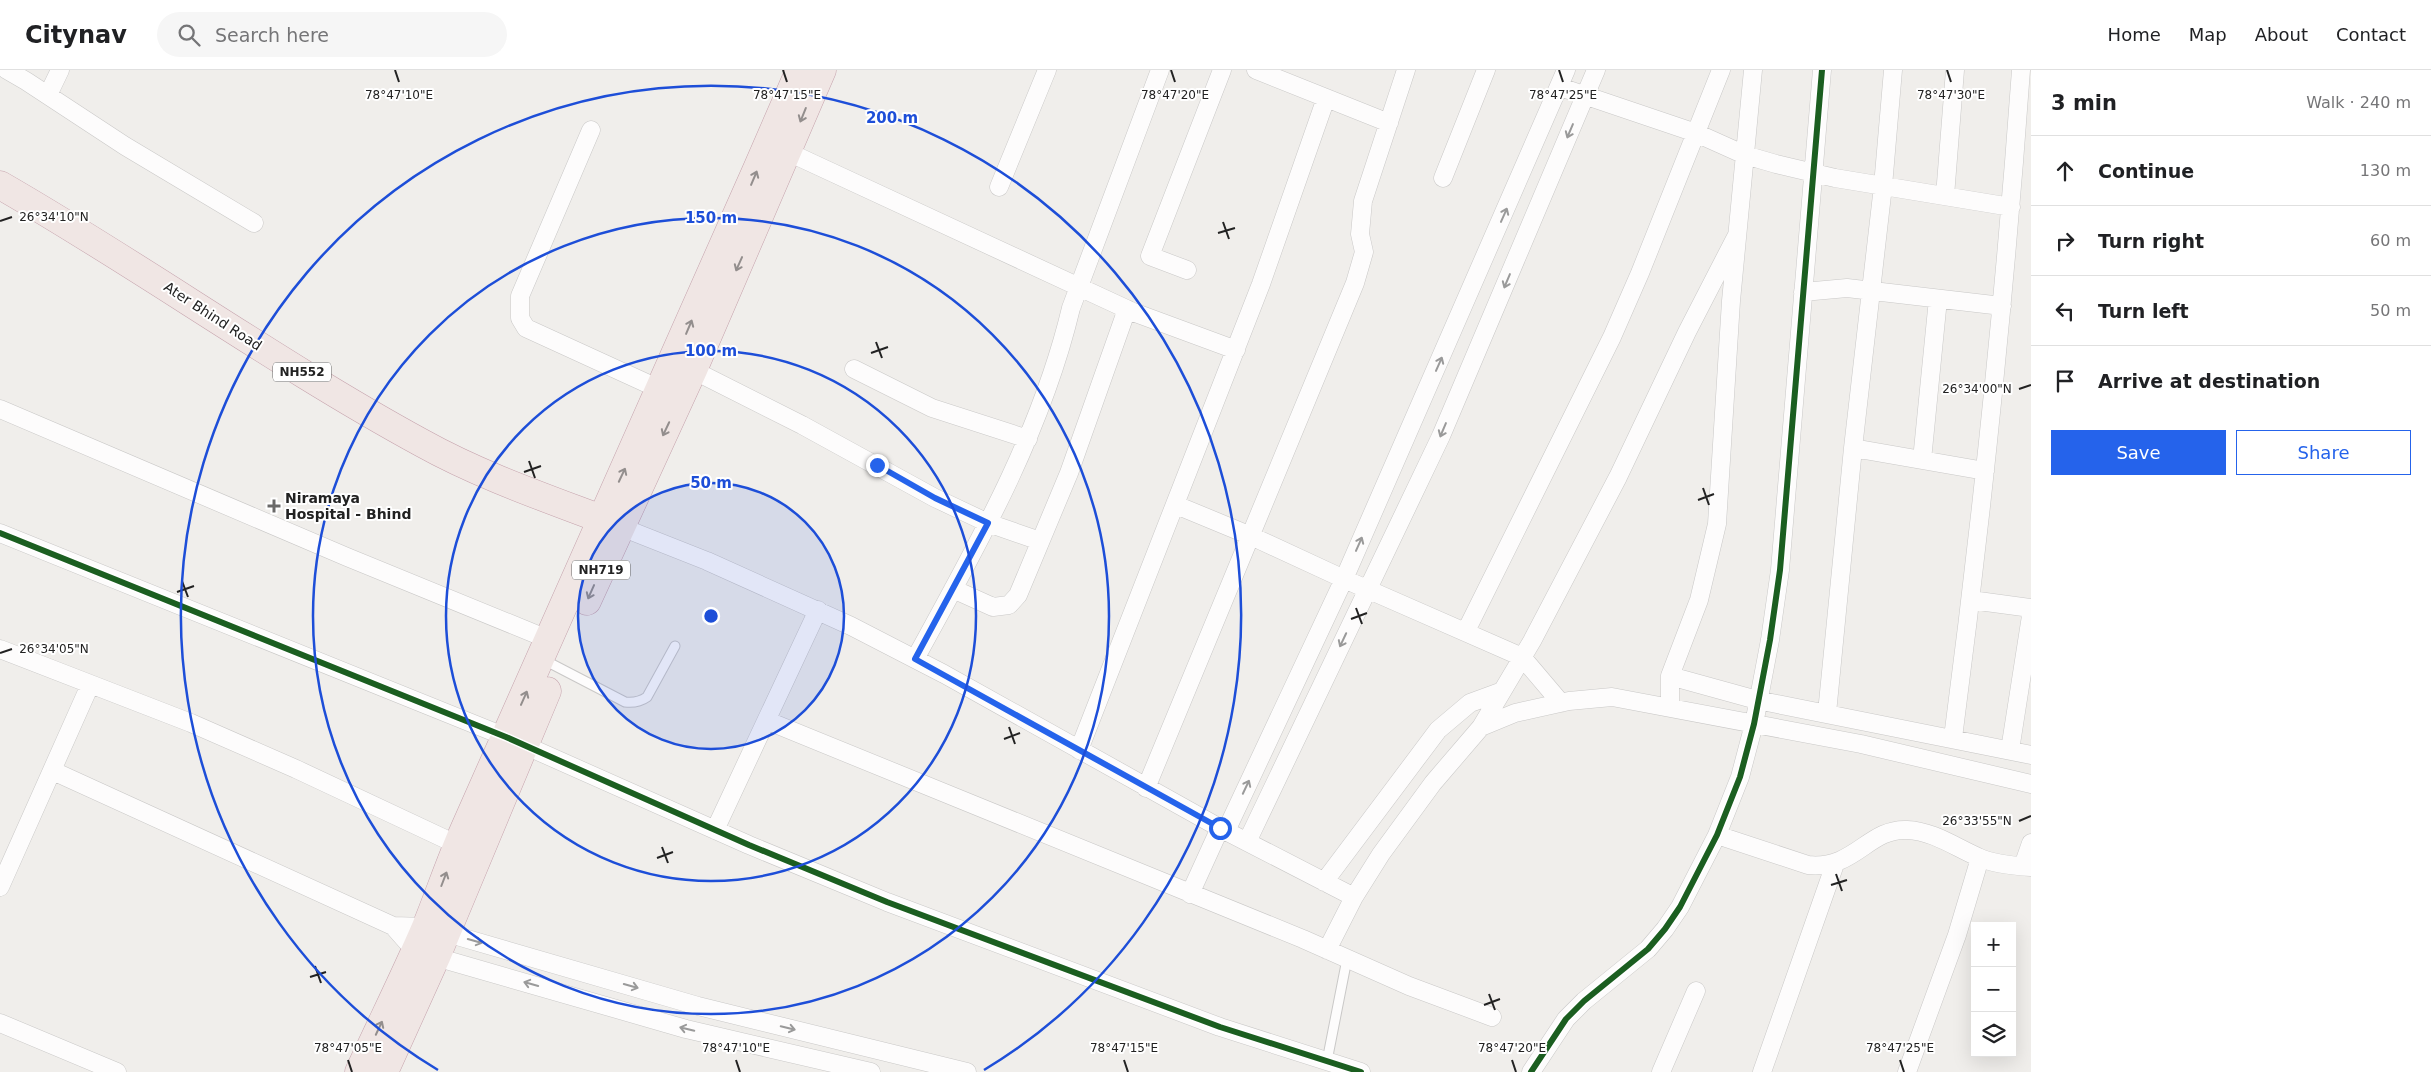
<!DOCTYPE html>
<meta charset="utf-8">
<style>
:root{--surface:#fff;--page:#f6f6f6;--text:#202124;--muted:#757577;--line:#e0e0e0;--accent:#2563eb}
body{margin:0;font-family:"DejaVu Sans",sans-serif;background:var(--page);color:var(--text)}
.controls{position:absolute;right:15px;bottom:15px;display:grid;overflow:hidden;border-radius:0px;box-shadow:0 5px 20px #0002}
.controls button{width:45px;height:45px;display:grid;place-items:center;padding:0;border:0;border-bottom:1px solid var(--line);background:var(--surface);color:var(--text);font:25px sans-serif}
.stop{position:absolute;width:15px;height:15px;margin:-11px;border:4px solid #2563eb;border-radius:50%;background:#fff}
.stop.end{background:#2563eb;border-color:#fff;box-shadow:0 1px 5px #0008}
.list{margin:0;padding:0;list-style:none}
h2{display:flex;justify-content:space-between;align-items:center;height:65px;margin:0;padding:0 20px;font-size:21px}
h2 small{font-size:16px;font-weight:400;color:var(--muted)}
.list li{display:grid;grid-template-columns:32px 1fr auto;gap:15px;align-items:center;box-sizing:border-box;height:70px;padding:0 20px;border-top:1px solid var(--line)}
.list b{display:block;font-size:19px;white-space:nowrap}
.list em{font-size:16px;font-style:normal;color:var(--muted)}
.actions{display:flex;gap:10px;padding:15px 20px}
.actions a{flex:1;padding:11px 0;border:1px solid var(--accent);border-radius:0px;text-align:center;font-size:18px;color:var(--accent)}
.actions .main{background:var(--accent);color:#fff}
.icon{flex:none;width:28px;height:28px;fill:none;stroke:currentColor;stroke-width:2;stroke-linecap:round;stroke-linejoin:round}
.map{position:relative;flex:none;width:2031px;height:1002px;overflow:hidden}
header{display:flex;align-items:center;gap:30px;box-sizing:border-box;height:70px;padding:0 25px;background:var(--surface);border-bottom:1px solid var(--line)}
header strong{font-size:24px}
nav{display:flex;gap:28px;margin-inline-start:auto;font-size:18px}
.search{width:350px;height:45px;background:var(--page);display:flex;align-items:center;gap:12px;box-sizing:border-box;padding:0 18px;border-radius:28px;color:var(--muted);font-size:19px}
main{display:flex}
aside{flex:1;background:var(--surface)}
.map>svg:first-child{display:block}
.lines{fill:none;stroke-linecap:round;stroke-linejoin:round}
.service-casing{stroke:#c9c8c7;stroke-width:11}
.minor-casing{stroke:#c9c8c7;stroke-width:19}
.trunk-casing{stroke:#c5a2ac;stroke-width:29}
.service{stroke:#fdfcfc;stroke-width:9}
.minor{stroke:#fdfcfc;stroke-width:18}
.trunk{stroke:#f0e6e4;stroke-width:28}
.cycleway-casing{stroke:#fff;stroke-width:9}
.cycleway{stroke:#1b5e20;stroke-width:6}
.oneway{stroke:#938e8d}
.oneway2{stroke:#9a9a9a}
.route{stroke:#2563eb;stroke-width:6}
.ticks{fill:none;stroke:#222;stroke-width:2}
.ring{fill:none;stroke:#1d4ed8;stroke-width:2.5}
.poi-dot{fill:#6a6968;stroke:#fff;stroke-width:2}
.labels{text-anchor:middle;stroke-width:4;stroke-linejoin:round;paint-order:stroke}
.shield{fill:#fff;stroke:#646464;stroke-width:1}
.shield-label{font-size:12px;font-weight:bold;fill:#222}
.street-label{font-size:14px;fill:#222;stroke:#fff}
.poi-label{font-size:14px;font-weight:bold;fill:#222;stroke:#fff;text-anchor:start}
.ticks-label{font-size:12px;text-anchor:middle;fill:#222;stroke:#fff;stroke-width:4;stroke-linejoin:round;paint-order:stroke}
.centre{fill:#1d4ed8;stroke:#fff;stroke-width:2.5}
.ring-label{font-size:15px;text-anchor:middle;font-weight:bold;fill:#1d4ed8;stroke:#fff;stroke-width:4;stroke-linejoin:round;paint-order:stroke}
</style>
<header>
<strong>Citynav</strong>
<div class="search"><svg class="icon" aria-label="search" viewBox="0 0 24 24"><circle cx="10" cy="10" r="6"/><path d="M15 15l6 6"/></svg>Search here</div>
<nav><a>Home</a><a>Map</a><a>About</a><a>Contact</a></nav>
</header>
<main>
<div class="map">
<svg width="2031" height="1002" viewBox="0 0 2031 1002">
<rect width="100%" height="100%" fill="#f0eeeb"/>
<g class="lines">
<defs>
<path id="service" d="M544,590L625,632C634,633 640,632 647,627L675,576
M1327,991L1347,889"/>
<path id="minor" d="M7,0L26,11L125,76L254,153
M1256,0L1389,53
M1560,17L1696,63L1745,85L1776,94L1835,108L2011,137
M48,25L60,0
M591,60L520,226V248L526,258L668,323
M788,82L1133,242L1236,280
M1443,108L1486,0
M999,117L1047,0
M1945,126L1955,0
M1187,200L1150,186L1222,0
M1803,222L1847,218L2002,236
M685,296L802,355L935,428L988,453L1040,471
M854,299L932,338L1028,369
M0,339L347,487L550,570
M1853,378L1985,401
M1922,390L1938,229
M1176,435L1251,466L1344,509L1522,587L1561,633
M621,457L707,491L851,556L944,604L1220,758L1354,827
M0,463L506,667L749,775L887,832L1220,957L1361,1002
M953,519L993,537L1009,535L1018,525L1069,403L1127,239
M1971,530L2031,538
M1466,561L1612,267L1640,203L1721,0
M0,579L191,653L296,699L458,775
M915,589C977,476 1041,364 1071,238L1160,0
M1670,606L1757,630L2031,685
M1670,637V606L1699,530L1717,454L1731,231L1753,0
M1827,643L1853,378L1883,116L1893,0
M768,651L1303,869L1409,916L1492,947
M1481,657L1515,643L1569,631L1612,627L1861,674L2031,714
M1953,668C1982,446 2005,223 2021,0
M1079,680L1261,214L1326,28
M2010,680L2031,546
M53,701L393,856L426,857L698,936L967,1002
M1146,718L1355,213L1364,182L1360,164L1363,131L1406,0
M715,760L818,540
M1226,761L1344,509L1566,0
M1717,765L1808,795C1855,800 1868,758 1907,760C1933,761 1955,777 1978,787C1993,794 2015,796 2031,797
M1247,772L1441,366L1596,0
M2023,796L2031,773
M1324,812L1438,660L1470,633L1500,622
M0,817L90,615
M1190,824L1220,758
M393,856L415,881L686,959L871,1002
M1327,880L1354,827L1381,784L1433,713L1481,657L1532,571L1618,407L1687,262L1737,165
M0,953L117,1002
M1531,1002L1566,949L1584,931L1648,879L1665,859L1680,837L1717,765L1740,707L1754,654L1770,570L1780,500L1822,0
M1661,1002L1696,921
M1762,1002L1835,794
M1907,1002L1957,865L1980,788"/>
<path id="trunk" d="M0,115C143,197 277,294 422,373C483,407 552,430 617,455
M587,531L693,300L822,0
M359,1002C381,954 405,906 426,857C439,825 450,792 464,760C578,507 690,254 800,0
M384,1002L436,887L547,621"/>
</defs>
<use href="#service" class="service-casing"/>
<use href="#minor" class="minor-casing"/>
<use href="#trunk" class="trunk-casing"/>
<use href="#service" class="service"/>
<use href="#minor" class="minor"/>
<use href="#trunk" class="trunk"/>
<defs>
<path id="cycleway" d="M0,463L506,667L749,775L887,832L1220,957L1361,1002
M1531,1002L1566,949L1584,931L1648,879L1665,859L1680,837L1717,765L1740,707L1754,654L1770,570L1780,500L1822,0"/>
</defs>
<use href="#cycleway" class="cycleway-casing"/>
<use href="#cycleway" class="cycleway"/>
</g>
<defs><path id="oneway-shaft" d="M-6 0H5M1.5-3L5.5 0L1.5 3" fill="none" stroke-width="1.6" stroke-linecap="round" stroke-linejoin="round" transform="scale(1.25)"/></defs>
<g class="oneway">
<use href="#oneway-shaft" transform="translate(803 45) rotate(112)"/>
<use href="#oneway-shaft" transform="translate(754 108) rotate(-67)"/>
<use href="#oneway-shaft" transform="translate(739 194) rotate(114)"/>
<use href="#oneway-shaft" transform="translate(689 257) rotate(-67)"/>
<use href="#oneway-shaft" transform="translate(666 359) rotate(115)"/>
<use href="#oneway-shaft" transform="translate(622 405) rotate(-65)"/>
<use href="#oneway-shaft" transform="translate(591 522) rotate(114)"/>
<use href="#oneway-shaft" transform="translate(524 628) rotate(-66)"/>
<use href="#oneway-shaft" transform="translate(444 809) rotate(-69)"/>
<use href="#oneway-shaft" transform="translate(379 958) rotate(-65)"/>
</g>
<g class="oneway2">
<use href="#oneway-shaft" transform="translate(1570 61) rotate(113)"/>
<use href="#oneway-shaft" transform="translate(1504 145) rotate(-66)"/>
<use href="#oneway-shaft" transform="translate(1507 211) rotate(113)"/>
<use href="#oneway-shaft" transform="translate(1439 294) rotate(-66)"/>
<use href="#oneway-shaft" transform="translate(1443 360) rotate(113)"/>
<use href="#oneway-shaft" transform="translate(1359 474) rotate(-66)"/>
<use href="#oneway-shaft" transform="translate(1343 570) rotate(115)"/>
<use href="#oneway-shaft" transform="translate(1246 717) rotate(-65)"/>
<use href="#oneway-shaft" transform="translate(475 871) rotate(16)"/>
<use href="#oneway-shaft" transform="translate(531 914) rotate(-164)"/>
<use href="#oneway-shaft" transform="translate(631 916) rotate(16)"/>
<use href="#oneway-shaft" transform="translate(788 958) rotate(14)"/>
<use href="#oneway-shaft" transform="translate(687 959) rotate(-166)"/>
</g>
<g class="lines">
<path class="route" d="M877,395L935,428L988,453L915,589L1220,758"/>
</g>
<path class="ticks" d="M395,0L399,12M783,0L787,12M1171,0L1175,12M1559,0L1563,12M1947,0L1951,12M0,151L12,147M1223,152L1229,169M1218,163L1235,158M876,272L882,288M871,283L888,277M2019,319L2031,315M529,391L535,408M524,402L541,396M1703,418L1709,435M1698,430L1714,424M182,511L188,527M177,522L194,516M1356,538L1362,554M1351,549L1367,543M0,583L12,579M1009,657L1015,674M1004,669L1020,663M2019,751L2031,746M662,777L668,793M657,788L673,782M1836,804L1842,821M1831,815L1847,810M315,896L321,913M310,907L326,902M1489,924L1495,940M1484,935L1500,929M348,990L352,1002M736,990L740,1002M1124,990L1128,1002M1512,990L1516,1002M1900,990L1904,1002"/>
<circle cx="711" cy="546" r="133" fill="#1d4ed8" fill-opacity=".12"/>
<g class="ring">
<circle cx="711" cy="546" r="133"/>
<circle cx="711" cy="546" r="265"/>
<circle cx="711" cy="546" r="398"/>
<path d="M438 1000A530 530 0 1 1 984 1000"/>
</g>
<path class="poi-dot" d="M271.5 428.5h5v5h5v5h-5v5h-5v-5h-5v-5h5z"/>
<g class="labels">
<g class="shield">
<rect x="273" y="292.5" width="58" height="19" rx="4"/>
<rect x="572" y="490.5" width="58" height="19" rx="4"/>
</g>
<g class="shield-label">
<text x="302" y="306">NH552</text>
<text x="601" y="504">NH719</text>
</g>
<g class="street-label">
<text transform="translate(213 246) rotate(33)" y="5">Ater Bhind Road</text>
</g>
<g class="poi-label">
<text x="285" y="433">Niramaya<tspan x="285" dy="16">Hospital - Bhind</tspan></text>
</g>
</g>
<g class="ticks-label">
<text x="1175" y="29">78°47'20"E</text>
<text x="1951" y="29">78°47'30"E</text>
<text x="399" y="29">78°47'10"E</text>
<text x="787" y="29">78°47'15"E</text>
<text x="1563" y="29">78°47'25"E</text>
<text x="54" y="151">26°34'10"N</text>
<text x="1977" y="323">26°34'00"N</text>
<text x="54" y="583">26°34'05"N</text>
<text x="1977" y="755">26°33'55"N</text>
<text x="348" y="982">78°47'05"E</text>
<text x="736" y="982">78°47'10"E</text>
<text x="1124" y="982">78°47'15"E</text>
<text x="1512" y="982">78°47'20"E</text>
<text x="1900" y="982">78°47'25"E</text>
</g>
<circle cx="711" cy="546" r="8" class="centre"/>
<g class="ring-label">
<text x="892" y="53">200 m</text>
<text x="711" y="153">150 m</text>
<text x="711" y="286">100 m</text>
<text x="711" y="418">50 m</text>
</g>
</svg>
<div class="controls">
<button>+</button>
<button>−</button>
<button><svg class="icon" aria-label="layers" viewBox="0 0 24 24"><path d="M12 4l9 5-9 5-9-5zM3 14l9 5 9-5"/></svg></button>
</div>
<div class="stop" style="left:1220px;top:758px"></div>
<div class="stop end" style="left:877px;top:395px"></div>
</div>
<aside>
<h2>3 min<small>Walk · 240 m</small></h2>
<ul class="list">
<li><svg class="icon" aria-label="ahead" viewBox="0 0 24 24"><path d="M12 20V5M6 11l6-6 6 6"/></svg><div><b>Continue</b></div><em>130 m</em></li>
<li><svg class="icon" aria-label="right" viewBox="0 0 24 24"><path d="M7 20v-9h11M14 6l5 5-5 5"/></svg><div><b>Turn right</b></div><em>60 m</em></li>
<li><svg class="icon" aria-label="left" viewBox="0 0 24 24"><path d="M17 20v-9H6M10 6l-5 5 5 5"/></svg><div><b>Turn left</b></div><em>50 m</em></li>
<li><svg class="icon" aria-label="arrive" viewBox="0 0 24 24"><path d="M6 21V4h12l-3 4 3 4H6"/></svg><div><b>Arrive at destination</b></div></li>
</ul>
<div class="actions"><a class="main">Save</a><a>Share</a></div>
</aside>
</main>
